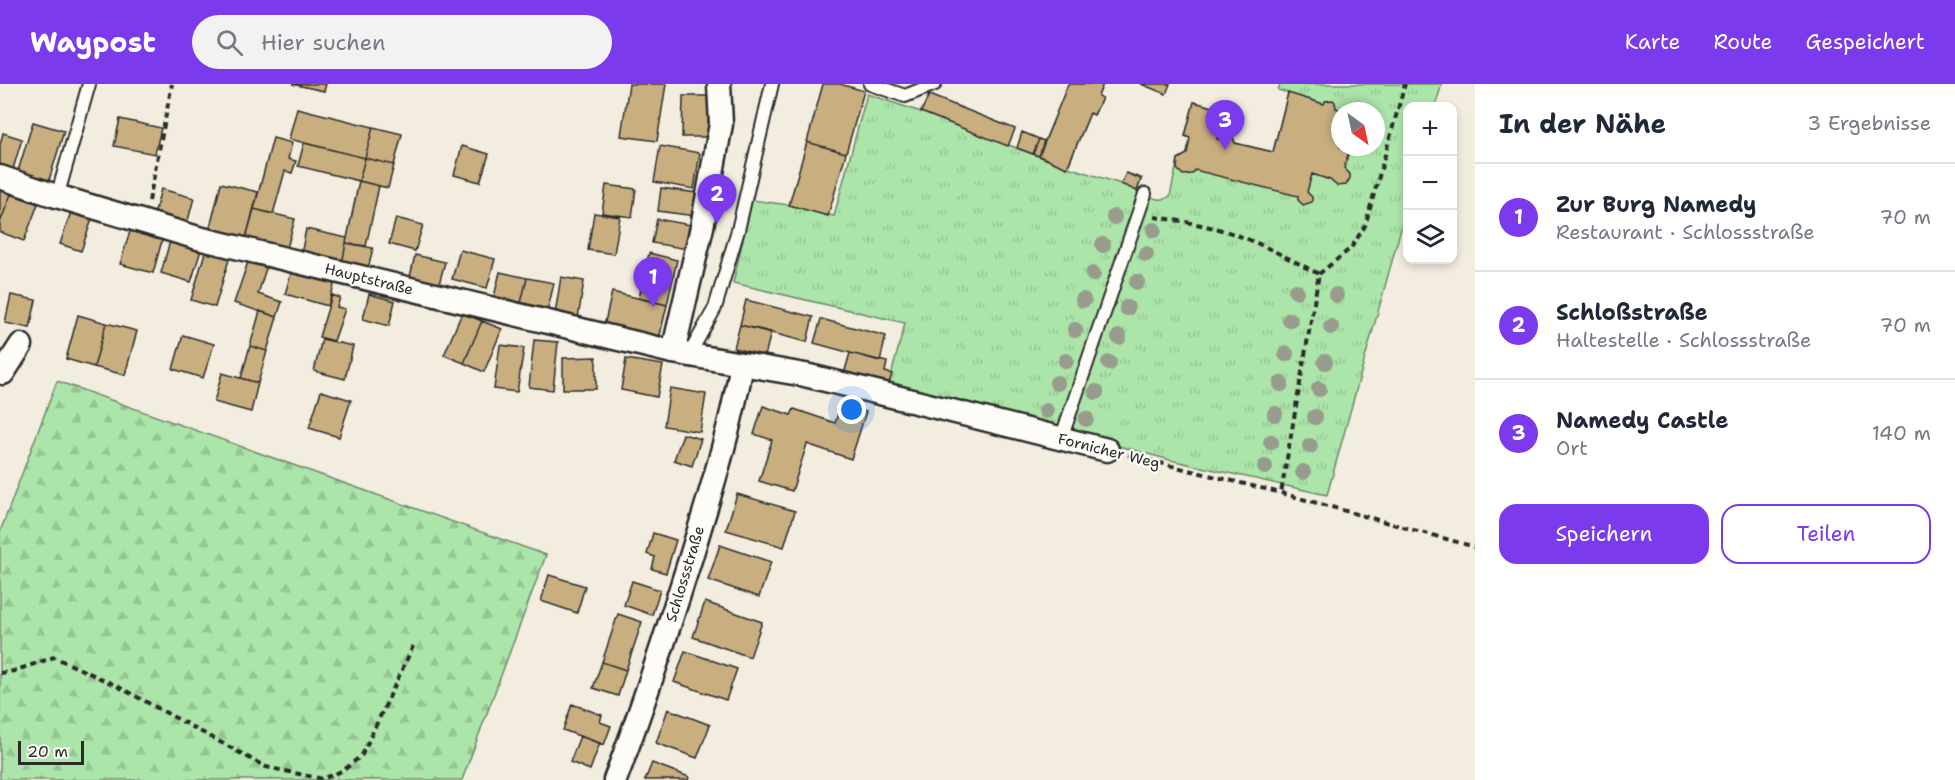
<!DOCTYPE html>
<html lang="de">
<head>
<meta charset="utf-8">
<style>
	:root { --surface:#fff; --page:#f2f2f3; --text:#1f2937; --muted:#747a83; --line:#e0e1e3; --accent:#7c3aed }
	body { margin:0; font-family:"Shantell Sans",sans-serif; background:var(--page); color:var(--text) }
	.controls { position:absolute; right:18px; top:18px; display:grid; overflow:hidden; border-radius:12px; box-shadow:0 3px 9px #0003 }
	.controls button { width:54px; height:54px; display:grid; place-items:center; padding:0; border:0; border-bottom:2px solid var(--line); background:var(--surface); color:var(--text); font:30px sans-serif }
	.compass { position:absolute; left:1331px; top:18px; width:54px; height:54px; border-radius:50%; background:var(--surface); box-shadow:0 3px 9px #0003; rotate:147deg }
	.scale { position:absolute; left:18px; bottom:15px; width:66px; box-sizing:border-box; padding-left:6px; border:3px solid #2b2b2b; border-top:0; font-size:16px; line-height:21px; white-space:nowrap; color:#2b2b2b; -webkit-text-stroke:4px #fdfcf7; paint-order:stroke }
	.you { position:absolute; left:852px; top:326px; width:21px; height:21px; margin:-15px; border:4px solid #fff; border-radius:50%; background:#1a73e8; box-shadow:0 0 0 9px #1a73e833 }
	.badge { display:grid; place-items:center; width:39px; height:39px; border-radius:50%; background:var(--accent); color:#fff; font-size:20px; font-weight:700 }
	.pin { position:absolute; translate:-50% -50px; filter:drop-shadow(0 2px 3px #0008) }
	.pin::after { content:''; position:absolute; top:32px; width:21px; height:18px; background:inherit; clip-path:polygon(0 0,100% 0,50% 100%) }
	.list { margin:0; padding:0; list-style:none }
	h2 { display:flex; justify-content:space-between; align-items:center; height:78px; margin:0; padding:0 24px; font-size:26px }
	h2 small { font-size:20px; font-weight:400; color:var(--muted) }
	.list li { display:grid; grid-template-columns:39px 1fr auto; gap:18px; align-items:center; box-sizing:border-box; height:108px; padding:0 24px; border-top:2px solid var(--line) }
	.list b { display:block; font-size:22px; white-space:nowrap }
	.list p { margin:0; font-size:20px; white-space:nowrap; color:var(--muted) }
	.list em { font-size:20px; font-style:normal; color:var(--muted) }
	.actions { display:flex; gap:12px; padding:18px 24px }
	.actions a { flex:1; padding:14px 0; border:2px solid var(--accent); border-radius:18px; text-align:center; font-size:21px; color:var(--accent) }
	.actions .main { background:var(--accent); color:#fff }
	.icon { flex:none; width:33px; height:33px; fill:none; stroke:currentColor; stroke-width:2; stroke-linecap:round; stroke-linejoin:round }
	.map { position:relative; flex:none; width:1475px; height:696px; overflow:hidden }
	header { display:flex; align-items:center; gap:36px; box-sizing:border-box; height:84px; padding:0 30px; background:var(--accent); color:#fff }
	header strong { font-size:28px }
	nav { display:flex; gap:33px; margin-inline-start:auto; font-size:21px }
	.search { width:420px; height:54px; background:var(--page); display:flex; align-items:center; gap:15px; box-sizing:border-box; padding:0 21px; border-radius:33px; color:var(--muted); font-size:22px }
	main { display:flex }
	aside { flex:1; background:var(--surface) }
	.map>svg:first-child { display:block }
	.grass { fill:url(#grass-tufts); stroke:#6c886a; stroke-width:1.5; fill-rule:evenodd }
	.forest { fill:url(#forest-firs); stroke:#6c886a; stroke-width:1.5 }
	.building { fill:#c9af80; stroke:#2b2b2b; stroke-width:1.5 }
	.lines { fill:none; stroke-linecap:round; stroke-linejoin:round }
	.lane-casing { stroke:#2b2b2b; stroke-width:16 }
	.street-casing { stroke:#2b2b2b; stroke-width:27 }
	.path { stroke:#2b2b2b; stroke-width:4; stroke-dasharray:6 4.5; stroke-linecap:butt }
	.lane { stroke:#fdfcf7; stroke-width:12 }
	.street { stroke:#fdfcf7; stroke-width:22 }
	.tree { fill:#979c8d }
	.labels { text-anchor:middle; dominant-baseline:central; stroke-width:4.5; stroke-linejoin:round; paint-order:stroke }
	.street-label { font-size:15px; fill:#2b2b2b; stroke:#fdfcf7 }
</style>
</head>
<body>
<header>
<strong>Waypost</strong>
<div class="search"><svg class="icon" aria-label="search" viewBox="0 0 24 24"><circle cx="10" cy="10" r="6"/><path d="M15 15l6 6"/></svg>Hier suchen</div>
<nav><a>Karte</a><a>Route</a><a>Gespeichert</a></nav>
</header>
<main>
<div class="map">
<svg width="1475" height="696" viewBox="0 0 1475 696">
	<defs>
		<pattern id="grass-tufts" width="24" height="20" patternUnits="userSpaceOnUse" patternTransform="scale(1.5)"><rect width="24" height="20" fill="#ace5a9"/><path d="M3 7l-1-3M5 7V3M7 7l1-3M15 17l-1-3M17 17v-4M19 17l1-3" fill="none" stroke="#94c592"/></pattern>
		<pattern id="forest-firs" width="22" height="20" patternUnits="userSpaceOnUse" patternTransform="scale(1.5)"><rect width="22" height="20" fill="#ace5a9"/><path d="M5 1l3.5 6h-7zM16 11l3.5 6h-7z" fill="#94c592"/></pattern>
	</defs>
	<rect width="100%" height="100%" fill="#f3eddf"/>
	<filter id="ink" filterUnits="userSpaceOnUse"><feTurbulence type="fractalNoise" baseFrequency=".0167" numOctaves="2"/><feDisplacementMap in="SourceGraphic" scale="12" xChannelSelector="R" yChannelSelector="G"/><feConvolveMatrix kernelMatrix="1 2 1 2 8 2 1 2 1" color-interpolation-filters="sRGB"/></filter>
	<g filter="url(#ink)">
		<!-- grass -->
		<path class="grass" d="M1069,0H1103L1098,12L1102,14L1094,31L1090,29L1068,83L1121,100L1126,89L1142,94L1137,107C1148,111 1160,120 1170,112L1178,75L1187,70L1190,54L1185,52L1194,18L1224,26L1217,55L1221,56L1227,51H1232L1235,59L1273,68L1288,9L1278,6L1280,0H1442L1435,22H1408L1407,123L1327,411L1170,376L889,299L905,239L733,199L752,116L789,121L834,132L867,10L921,28L1038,72ZM1340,27H1376V63H1340Z"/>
		<!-- forest -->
		<path class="forest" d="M57,297L546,471L462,696H0V448Z"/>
		<!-- building -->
		<path class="building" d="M292,0H326L324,7Z
			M629,0H666L657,57L621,52Z
			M823,0H840L864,7L846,69L807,58Z
			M1068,0H1103L1098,12L1102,14L1094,31L1090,29L1067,84L1039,72Z
			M1141,0H1170L1166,10Z
			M1288,9L1324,20L1325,17L1333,16L1335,18L1336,24L1344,27H1340V63H1350L1344,84L1350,90V94L1346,101L1337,102L1330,96L1312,90L1307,108L1312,113V118L1303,121L1298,116V112L1195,86L1192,90L1183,91L1177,85L1178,75L1187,70L1190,54L1185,52L1194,18L1224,26L1217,55L1221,56L1227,51H1232L1235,59L1273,68Z
			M929,11L1015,45L1008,62L921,28Z
			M683,12H709L708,53H682Z
			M297,24L373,43L365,74L289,55Z
			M120,35L161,44L155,70L114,62Z
			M33,38L64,47L49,96L18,87Z
			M373,43L402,50L394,81L365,74Z
			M1022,48L1039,55L1033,70L1017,64Z
			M3,49L22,55L13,85L0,81V61Z
			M273,54L292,59L288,75L296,77L292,89L285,87L273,130L254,125Z
			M1039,55L1044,57L1039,72L1033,70Z
			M807,58L846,69L828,132L789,121Z
			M304,59L365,74L359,97L298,82Z
			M462,62L489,70L480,98L454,91Z
			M660,62L700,69L694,105L654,98Z
			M365,74L394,81L388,104L359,97Z
			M1126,89L1141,95L1137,107L1121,100Z
			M359,97L379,102L366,162L346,159Z
			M221,99L258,108L246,154L210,144Z
			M606,101L636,105L632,133L602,129Z
			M661,104L697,109L695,132L658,127Z
			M161,105L194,114L187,140L154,131Z
			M0,106L11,110L0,139Z
			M11,110L38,120L24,157L0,148V139Z
			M254,125L295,135L287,164L246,154Z
			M71,128L92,135L81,167L60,160Z
			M594,129L620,133L614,170L588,166Z
			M396,134L423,141L415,167L389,160Z
			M657,135L691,141L687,165L652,159Z
			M131,144L163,153L153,189L120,180Z
			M306,145L347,154L342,180L301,171Z
			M170,157L201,166L191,198L161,189Z
			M346,159L373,164L368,185L342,180Z
			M206,165L230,172L215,223L191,216Z
			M460,166L495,175L487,204L452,195Z
			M649,169L677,176L673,194L645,187Z
			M415,171L445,178L439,200L410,193Z
			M249,175L267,181L258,210L282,218L277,233L234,219Z
			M292,186L335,198L328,222L285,210Z
			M645,187L673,194L667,221L639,214Z
			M500,188L527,194L520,223L493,217Z
			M561,193L584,197L578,234L555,230Z
			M527,194L554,199L547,229L520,223Z
			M612,208L667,221L659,255L604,242Z
			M369,210L395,217L389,242L363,235Z
			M11,211L36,216L30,244L5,239Z
			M332,211L340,214L337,223L345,225L334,257L319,253Z
			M746,216L813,233L807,258L740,241Z
			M260,227L277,233L267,267L250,262Z
			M462,229L482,237L464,279L444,271Z
			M78,231L106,239L94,283L66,275Z
			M821,235L886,252L880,277L814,259Z
			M482,237L502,245L484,288L464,279Z
			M106,239L137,247L125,291L94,283Z
			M740,241L771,248L765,272L734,264Z
			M183,251L214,260L203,294L173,285Z
			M322,255L353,262L345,295L314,287Z
			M534,256L558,258L553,306L529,303Z
			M500,261L524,264L517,308L494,305Z
			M250,262L267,267L258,299L241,294Z
			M850,269L887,278L885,288L892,290L889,299L844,290Z
			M596,273V305H563V274Z
			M626,275L663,281L657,313L621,306Z
			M222,289L258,299L251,328L214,318Z
			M670,304L706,310L700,348L664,342Z
			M321,307L351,316L339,353L309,344Z
			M841,319L866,328L851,375L807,360L792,407L759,397L772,356L754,350L763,322L791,331L794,325L835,339Z
			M683,350L701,355L692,382L674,376Z
			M737,410L795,427L784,463L726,446Z
			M653,449L676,456L666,489L652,485L655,473L647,470Z
			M720,461L771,478L759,513L708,496Z
			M549,491L585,502L577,529L541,517Z
			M632,497L660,506L652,531L624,521Z
			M705,518L762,538L750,573L693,553Z
			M618,530L642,538L626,586L602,578Z
			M685,567L737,585L726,616L674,598Z
			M602,578L626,586L618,612L593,604Z
			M572,620L602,631L600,638L611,642L604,661L563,646Z
			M668,625L710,641L697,674L656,659Z
			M580,652L600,659L590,686L570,678Z
			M652,679L689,693L688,696H645Z"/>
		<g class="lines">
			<defs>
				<path id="lane" d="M870,0L905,12L935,0
					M57,113L89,0
					M689,271L715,224L738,146L772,0
					M1061,355L1145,110"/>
				<path id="street" d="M0,93L53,111L198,154L673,268L805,291L884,310L1107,366
					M673,268L702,143L721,40L719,0
					M0,288L3,289L21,261
					M615,696C642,625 666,552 689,479C709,414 730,348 742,280"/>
			</defs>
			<!-- lane casing -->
			<use href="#lane" class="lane-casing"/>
			<!-- street casing -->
			<use href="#street" class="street-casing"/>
			<!-- path -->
			<path class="path" d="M149,117L172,0
				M1155,133C1181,137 1208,141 1234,150C1263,160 1291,176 1319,190L1281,409
				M1319,190L1351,164L1365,142L1405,0
				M1128,371L1281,409L1475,463
				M0,589L14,587L54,573L117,602L266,683L323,695L344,686L362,671L415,558"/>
			<!-- lane -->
			<use href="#lane" class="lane"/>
			<!-- street -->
			<use href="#street" class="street"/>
		</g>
		<!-- trees -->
		<g class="tree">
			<circle cx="1114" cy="133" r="8"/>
			<circle cx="1154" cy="146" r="8"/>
			<circle cx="1103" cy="161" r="8"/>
			<circle cx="1146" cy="170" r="8"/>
			<circle cx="1093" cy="190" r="8"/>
			<circle cx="1137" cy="198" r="8"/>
			<circle cx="1296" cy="207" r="8"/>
			<circle cx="1336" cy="211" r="8"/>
			<circle cx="1083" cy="216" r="8"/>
			<circle cx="1127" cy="224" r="8"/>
			<circle cx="1290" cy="236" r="8"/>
			<circle cx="1331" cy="243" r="8"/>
			<circle cx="1075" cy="246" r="8"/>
			<circle cx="1119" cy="253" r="8"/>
			<circle cx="1286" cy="270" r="8"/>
			<circle cx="1066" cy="277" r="8"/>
			<circle cx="1325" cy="278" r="8"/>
			<circle cx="1109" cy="279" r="8"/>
			<circle cx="1057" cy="299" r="8"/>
			<circle cx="1281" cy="300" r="8"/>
			<circle cx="1319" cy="305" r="8"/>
			<circle cx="1096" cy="308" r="8"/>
			<circle cx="1046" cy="327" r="8"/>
			<circle cx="1275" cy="330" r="8"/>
			<circle cx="1315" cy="333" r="8"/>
			<circle cx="1086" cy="335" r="8"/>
			<circle cx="1271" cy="358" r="8"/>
			<circle cx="1310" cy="362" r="8"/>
			<circle cx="1265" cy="383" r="8"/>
			<circle cx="1303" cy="388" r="8"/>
		</g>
	</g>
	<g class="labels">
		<!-- street labels -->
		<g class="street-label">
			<text transform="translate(369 195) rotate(14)">Hauptstraße</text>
			<text transform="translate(1109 367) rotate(14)">Fornicher Weg</text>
			<text transform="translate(685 490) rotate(-73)">Schlossstraße</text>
		</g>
	</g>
</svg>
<div class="controls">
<button>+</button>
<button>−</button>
<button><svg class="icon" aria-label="layers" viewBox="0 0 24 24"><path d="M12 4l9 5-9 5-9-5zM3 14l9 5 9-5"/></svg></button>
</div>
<svg class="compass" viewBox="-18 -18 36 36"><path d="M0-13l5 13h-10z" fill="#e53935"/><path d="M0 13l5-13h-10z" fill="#747a83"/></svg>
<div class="scale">20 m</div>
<div class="you"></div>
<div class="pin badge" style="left:653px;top:223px">1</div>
<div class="pin badge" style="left:717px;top:140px">2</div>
<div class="pin badge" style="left:1225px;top:66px">3</div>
</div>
<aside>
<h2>In der Nähe<small>3 Ergebnisse</small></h2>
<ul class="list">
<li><span class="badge">1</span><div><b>Zur Burg Namedy</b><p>Restaurant · Schlossstraße</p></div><em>70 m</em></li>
<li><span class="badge">2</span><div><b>Schloßstraße</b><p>Haltestelle · Schlossstraße</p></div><em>70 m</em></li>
<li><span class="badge">3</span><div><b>Namedy Castle</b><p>Ort</p></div><em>140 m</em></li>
</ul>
<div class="actions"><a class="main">Speichern</a><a>Teilen</a></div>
</aside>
</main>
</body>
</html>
